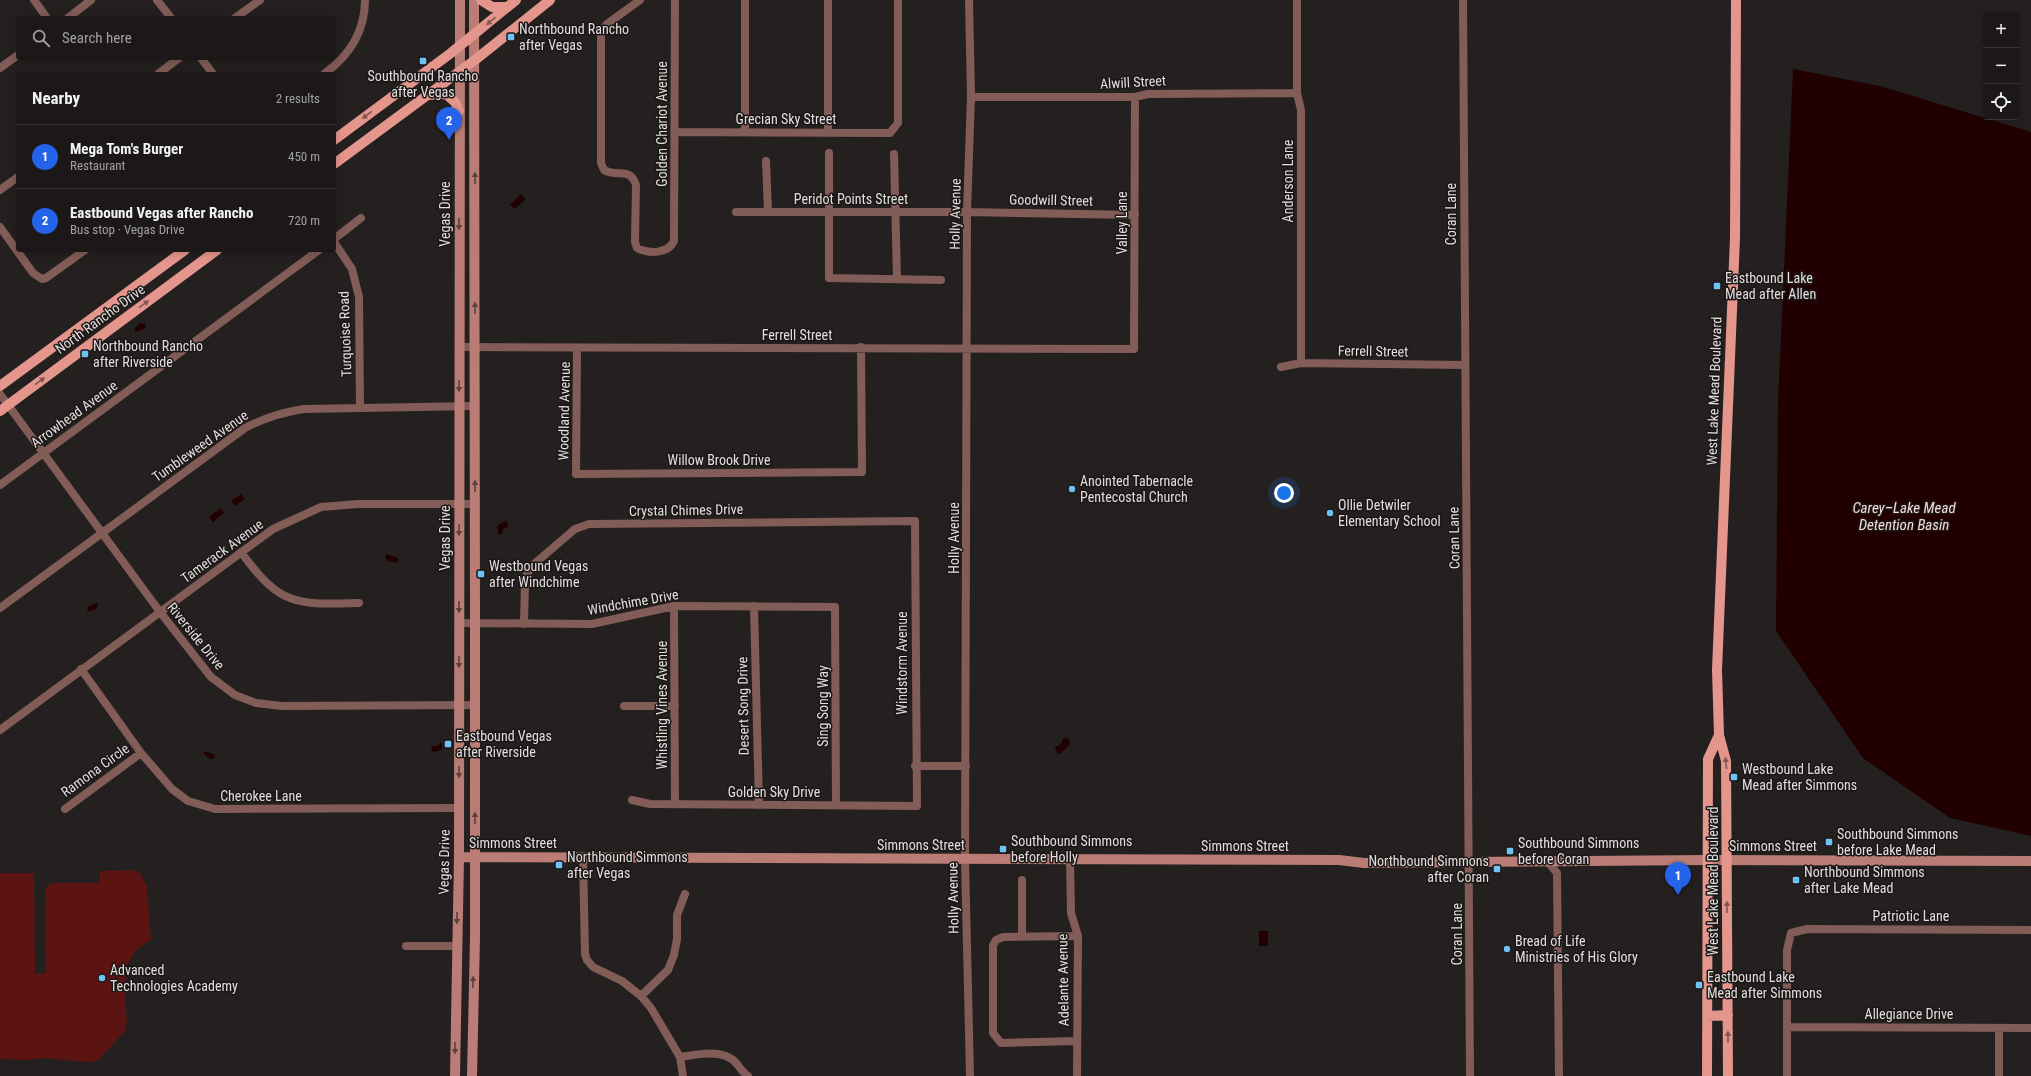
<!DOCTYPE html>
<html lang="en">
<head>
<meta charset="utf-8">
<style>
	:root { --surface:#1c1818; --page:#292525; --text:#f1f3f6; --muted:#a0a0a2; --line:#3a3737; --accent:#2563eb }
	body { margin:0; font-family:"Roboto Condensed",sans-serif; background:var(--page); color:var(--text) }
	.controls { position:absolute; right:12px; top:12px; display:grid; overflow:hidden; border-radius:4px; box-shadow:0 2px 10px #0003 }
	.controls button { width:36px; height:36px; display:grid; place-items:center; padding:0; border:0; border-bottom:1px solid var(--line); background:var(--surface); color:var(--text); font:20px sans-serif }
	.you { position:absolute; left:1284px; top:493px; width:14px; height:14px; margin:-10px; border:3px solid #fff; border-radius:50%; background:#1a73e8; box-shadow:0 0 0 6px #1a73e833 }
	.badge { display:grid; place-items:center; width:26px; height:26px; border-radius:50%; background:var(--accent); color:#fff; font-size:13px; font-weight:700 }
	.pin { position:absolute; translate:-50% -33px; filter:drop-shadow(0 1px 2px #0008) }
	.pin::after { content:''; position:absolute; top:21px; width:14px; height:12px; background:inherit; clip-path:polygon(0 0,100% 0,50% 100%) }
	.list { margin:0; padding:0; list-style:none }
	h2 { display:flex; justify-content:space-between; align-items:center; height:52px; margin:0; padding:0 16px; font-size:17px }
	h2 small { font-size:13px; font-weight:400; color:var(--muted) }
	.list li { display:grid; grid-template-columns:26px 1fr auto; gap:12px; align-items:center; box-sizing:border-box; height:64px; padding:0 16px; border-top:1px solid var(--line) }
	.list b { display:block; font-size:15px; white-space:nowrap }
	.list p { margin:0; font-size:13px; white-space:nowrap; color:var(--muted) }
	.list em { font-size:13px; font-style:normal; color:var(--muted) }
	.icon { flex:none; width:22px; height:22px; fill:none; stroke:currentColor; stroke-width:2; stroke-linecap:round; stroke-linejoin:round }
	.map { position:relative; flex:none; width:2031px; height:1076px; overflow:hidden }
	.search { position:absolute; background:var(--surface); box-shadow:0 2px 10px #0003; left:16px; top:16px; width:320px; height:44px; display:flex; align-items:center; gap:10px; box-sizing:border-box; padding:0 14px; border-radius:4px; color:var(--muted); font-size:15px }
	.panel { position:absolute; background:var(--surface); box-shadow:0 2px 10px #0003; left:16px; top:72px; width:320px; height:180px; border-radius:4px }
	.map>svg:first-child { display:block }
	.green { fill:#5c1412 }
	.water { fill:#200000 }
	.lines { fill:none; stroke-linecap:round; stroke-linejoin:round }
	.street { stroke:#825c57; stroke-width:8 }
	.secondary { stroke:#b97d75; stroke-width:10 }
	.primary { stroke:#e4968c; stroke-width:10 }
	.oneway { fill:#805651 }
	.oneway2 { fill:#5b403c }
	.poi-dot { fill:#6fc2f4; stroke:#1c1716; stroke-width:1.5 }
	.labels { text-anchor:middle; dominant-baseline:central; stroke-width:3; stroke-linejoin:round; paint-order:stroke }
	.poi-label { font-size:14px; fill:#e2dede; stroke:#1c1716; text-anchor:start }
	.street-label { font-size:14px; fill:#e2dede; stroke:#1c1716 }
	.water-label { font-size:15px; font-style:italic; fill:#f6dcd9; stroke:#1c1716 }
</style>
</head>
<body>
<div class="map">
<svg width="2031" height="1076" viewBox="0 0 2031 1076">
	<rect width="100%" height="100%" fill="#252020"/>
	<!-- green -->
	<path class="green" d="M133,870L139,872L147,886L151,940C113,959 129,994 126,1030L96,1062L73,1061L45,1058L26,1060L0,1059V873H34L35,974L46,973V888L51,883H100V871Z"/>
	<!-- water -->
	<path class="water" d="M1793,69L1880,86L2031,132V836L1950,818L1863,758L1776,631L1778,402Z
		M521,194L526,199L515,209L510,205Z
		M140,323L146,324L145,328L136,332L134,329Z
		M241,494L245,499L235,506L231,501Z
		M221,508L224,513L213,522L209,517Z
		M504,521L508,522V527L503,529L502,534L499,535L497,526Z
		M387,554L398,558V562L396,563L388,561L385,557Z
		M96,603L98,604L96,609L87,612L88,607Z
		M1063,738L1069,739L1070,744L1060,754L1057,753L1055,747L1061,744Z
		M440,743H442V749L436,752L431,751L432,746H438Z
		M204,751L214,754L215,758L210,759L204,754Z
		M1259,931H1268V946H1259Z"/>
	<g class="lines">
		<!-- street -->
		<path class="street" d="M34,0L47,18
			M157,0L171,18
			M640,0L607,24L603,29L601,35V163L604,170C617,178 630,166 636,185L635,242L637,248C649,254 668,254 674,241L675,0
			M745,0V132
			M969,0L971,97L967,212L965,859L970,1076
			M1297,0V93L1301,110V363
			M1463,0L1470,1076
			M68,18L91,0
			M235,18L260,0
			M201,58L213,74
			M0,68L18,55
			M158,74L179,58
			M324,74C349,56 365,32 365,0
			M971,97H1135L1148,94L1297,93
			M675,132L890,133L898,123V0
			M828,132V0
			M829,153V278L941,280
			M894,154L897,279
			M766,161L768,212
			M0,190L18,177
			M736,212H967L1135,215
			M0,227L33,273L42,279L46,278L85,250
			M334,239L361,218
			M334,242L352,269L359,297L360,407
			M459,347L1134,349L1135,97
			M577,349L576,474L862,472L861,347
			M1281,367L1301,363L1465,365
			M0,394L160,612L211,677L235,695L256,703L282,706L475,705
			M0,485L319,250
			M241,552C280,606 296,605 359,603
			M674,606L675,804
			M754,606L759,805
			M0,608L245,428C264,418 283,412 304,409L475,406
			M459,623L592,624L674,606L835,607L836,805
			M524,624L525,582L527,574L534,564L575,529L589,524L915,521L917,806L650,804L632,800
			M81,669L141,753L172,789L188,801L215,809L459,808
			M624,706H675
			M0,730L273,529L321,507L358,504H475
			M915,766H966
			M65,809L141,753
			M583,857L585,954L587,960L593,967L622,981L641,996L651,1008L680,1057L683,1076
			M1070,859L1071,913L1078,936L1077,1076
			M1547,861L1557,873L1559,1076
			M1022,880V936
			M406,946H456
			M641,996L668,970L674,955L677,939V915L685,894
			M1787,1027L2031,1028
			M1999,1028V1076
			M1077,1041L1001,1043L993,1033V945L996,940L1003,937L1078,936
			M680,1057C695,1055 716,1050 730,1058C737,1061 741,1072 748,1076
			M1787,1076V950L1791,933L1807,929L2031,930"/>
		<!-- secondary -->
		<path class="secondary" d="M459,857L1339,860L1364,863L1708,860L2031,861
			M455,1076L459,857L460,0
			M472,1076L475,938V623L474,0"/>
		<!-- primary -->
		<path class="primary" d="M481,0L492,7H507
			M427,95L446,94L455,102L459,111
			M334,140L451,53L516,0
			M334,164L475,60L550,0
			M0,386L185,250
			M0,411L217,250
			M1707,1016L1728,1015
			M1707,1076L1708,759L1719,735
			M1728,1076L1726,761L1719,735L1717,670L1735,238L1736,0"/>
	</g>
	<!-- one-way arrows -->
	<defs><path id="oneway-solid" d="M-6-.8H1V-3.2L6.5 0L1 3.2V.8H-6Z"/></defs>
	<g class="oneway">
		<use href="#oneway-solid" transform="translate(491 21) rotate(140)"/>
		<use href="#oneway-solid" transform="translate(367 115) rotate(143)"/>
		<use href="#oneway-solid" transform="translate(144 304) rotate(-36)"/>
		<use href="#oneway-solid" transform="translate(40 381) rotate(-36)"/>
		<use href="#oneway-solid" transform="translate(1726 763) rotate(-96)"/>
		<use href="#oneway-solid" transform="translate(1727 907) rotate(-90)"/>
		<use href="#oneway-solid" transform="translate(1728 1037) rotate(-90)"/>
	</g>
	<g class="oneway2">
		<use href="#oneway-solid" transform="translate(475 178) rotate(-90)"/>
		<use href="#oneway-solid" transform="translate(459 224) rotate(90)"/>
		<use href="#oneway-solid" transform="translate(475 308) rotate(-90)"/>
		<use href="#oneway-solid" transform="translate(459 386) rotate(90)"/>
		<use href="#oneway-solid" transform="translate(475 486) rotate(-90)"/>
		<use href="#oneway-solid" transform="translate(459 530) rotate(90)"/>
		<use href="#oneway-solid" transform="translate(459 607) rotate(90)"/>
		<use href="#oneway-solid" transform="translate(459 662) rotate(90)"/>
		<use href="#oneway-solid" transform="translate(459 772) rotate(90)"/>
		<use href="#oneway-solid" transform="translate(475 818) rotate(-90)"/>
		<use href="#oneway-solid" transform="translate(457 918) rotate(91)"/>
		<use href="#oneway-solid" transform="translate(473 982) rotate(-88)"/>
		<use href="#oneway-solid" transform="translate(455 1048) rotate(90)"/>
	</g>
	<!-- markers -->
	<g class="poi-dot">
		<rect x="507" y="33" width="8" height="8" rx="2"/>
		<rect x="419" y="57" width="8" height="8" rx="2"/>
		<rect x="1713" y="282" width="8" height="8" rx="2"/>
		<rect x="81" y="350" width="8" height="8" rx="2"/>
		<circle cx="1072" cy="489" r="4"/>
		<circle cx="1330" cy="513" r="4"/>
		<rect x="477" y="570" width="8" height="8" rx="2"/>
		<rect x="444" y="740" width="8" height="8" rx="2"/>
		<rect x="1730" y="773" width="8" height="8" rx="2"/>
		<rect x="1825" y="838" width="8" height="8" rx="2"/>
		<rect x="999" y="845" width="8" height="8" rx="2"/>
		<rect x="1506" y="847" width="8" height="8" rx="2"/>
		<rect x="555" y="861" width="8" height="8" rx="2"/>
		<rect x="1493" y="865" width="8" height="8" rx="2"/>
		<rect x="1792" y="876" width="8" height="8" rx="2"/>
		<circle cx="1507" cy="949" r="4"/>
		<circle cx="102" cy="978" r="4"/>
		<rect x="1695" y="981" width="8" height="8" rx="2"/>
	</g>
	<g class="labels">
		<!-- poi labels -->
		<g class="poi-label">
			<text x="519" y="29">Northbound Rancho<tspan x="519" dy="16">after Vegas</tspan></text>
			<text x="423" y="76" text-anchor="middle">Southbound Rancho<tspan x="423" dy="16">after Vegas</tspan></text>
			<text x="1725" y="278">Eastbound Lake<tspan x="1725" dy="16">Mead after Allen</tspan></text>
			<text x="93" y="346">Northbound Rancho<tspan x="93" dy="16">after Riverside</tspan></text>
			<text x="1080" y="481">Anointed Tabernacle<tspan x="1080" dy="16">Pentecostal Church</tspan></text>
			<text x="1338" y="505">Ollie Detwiler<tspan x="1338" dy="16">Elementary School</tspan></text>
			<text x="489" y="566">Westbound Vegas<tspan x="489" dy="16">after Windchime</tspan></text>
			<text x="456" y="736">Eastbound Vegas<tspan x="456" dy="16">after Riverside</tspan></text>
			<text x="1742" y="769">Westbound Lake<tspan x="1742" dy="16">Mead after Simmons</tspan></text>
			<text x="1837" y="834">Southbound Simmons<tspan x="1837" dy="16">before Lake Mead</tspan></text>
			<text x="1011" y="841">Southbound Simmons<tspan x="1011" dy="16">before Holly</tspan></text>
			<text x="1518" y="843">Southbound Simmons<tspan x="1518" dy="16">before Coran</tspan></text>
			<text x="567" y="857">Northbound Simmons<tspan x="567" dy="16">after Vegas</tspan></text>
			<text x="1489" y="861" text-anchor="end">Northbound Simmons<tspan x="1489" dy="16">after Coran</tspan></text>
			<text x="1804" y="872">Northbound Simmons<tspan x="1804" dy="16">after Lake Mead</tspan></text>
			<text x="1515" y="941">Bread of Life<tspan x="1515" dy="16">Ministries of His Glory</tspan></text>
			<text x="110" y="970">Advanced<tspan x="110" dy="16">Technologies Academy</tspan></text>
			<text x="1707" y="977">Eastbound Lake<tspan x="1707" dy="16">Mead after Simmons</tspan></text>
		</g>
		<!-- street labels -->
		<g class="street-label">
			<text transform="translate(1133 82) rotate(-3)">Alwill Street</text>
			<text x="786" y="119">Grecian Sky Street</text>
			<text transform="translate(662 124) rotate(-90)">Golden Chariot Avenue</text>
			<text transform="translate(1288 181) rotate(-90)">Anderson Lane</text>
			<text x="851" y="199">Peridot Points Street</text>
			<text transform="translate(1051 200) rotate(1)">Goodwill Street</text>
			<text transform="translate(445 214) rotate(-90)">Vegas Drive</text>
			<text transform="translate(955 214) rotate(-89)">Holly Avenue</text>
			<text transform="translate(1451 214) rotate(-90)">Coran Lane</text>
			<text transform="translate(1122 223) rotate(-90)">Valley Lane</text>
			<text transform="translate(100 319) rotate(-36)">North Rancho Drive</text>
			<text transform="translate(345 334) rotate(-92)">Turquoise Road</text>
			<text x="797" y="335">Ferrell Street</text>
			<text transform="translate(1373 351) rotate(1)">Ferrell Street</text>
			<text transform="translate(1714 391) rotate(-88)">West Lake Mead Boulevard</text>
			<text transform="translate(564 411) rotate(-89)">Woodland Avenue</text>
			<text transform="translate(74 414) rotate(-36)">Arrowhead Avenue</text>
			<text transform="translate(200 446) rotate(-35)">Tumbleweed Avenue</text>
			<text x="719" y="460">Willow Brook Drive</text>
			<text transform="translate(686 510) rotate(-1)">Crystal Chimes Drive</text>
			<text transform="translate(445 538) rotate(-90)">Vegas Drive</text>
			<text transform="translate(954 538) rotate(-90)">Holly Avenue</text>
			<text transform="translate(1454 538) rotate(-91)">Coran Lane</text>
			<text transform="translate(222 551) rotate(-36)">Tamerack Avenue</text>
			<text transform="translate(633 602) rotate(-10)">Windchime Drive</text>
			<text transform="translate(196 636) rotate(51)">Riverside Drive</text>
			<text transform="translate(902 663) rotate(-90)">Windstorm Avenue</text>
			<text transform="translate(662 705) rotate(-90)">Whistling Vines Avenue</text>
			<text transform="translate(743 706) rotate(-91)">Desert Song Drive</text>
			<text transform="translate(823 706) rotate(-90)">Sing Song Way</text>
			<text transform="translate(95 770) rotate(-36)">Ramona Circle</text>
			<text x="774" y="792">Golden Sky Drive</text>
			<text x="261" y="796">Cherokee Lane</text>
			<text x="513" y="843">Simmons Street</text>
			<text x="921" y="845">Simmons Street</text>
			<text x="1245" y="846">Simmons Street</text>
			<text x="1773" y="846">Simmons Street</text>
			<text transform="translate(444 862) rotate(-89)">Vegas Drive</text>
			<text transform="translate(1713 881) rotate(-90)">West Lake Mead Boulevard</text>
			<text transform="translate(953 898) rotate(-91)">Holly Avenue</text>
			<text x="1911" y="916">Patriotic Lane</text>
			<text transform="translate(1457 934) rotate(-90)">Coran Lane</text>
			<text transform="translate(1063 980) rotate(-91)">Adelante Avenue</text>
			<text x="1909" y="1014">Allegiance Drive</text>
		</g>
		<!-- water labels -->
		<g class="water-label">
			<text x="1904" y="508">Carey–Lake Mead<tspan x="1904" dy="17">Detention Basin</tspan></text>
		</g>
	</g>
</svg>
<div class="controls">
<button>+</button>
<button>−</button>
<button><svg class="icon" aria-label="locate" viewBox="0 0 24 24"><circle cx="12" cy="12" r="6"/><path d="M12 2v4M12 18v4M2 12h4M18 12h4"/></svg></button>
</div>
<div class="you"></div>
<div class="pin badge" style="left:1678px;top:895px">1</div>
<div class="pin badge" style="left:449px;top:140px">2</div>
<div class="search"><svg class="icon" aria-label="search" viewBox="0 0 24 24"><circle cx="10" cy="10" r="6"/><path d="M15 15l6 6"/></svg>Search here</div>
<section class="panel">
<h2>Nearby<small>2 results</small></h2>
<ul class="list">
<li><span class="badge">1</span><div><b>Mega Tom's Burger</b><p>Restaurant</p></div><em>450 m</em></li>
<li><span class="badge">2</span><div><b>Eastbound Vegas after Rancho</b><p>Bus stop · Vegas Drive</p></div><em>720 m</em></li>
</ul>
</section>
</div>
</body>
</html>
